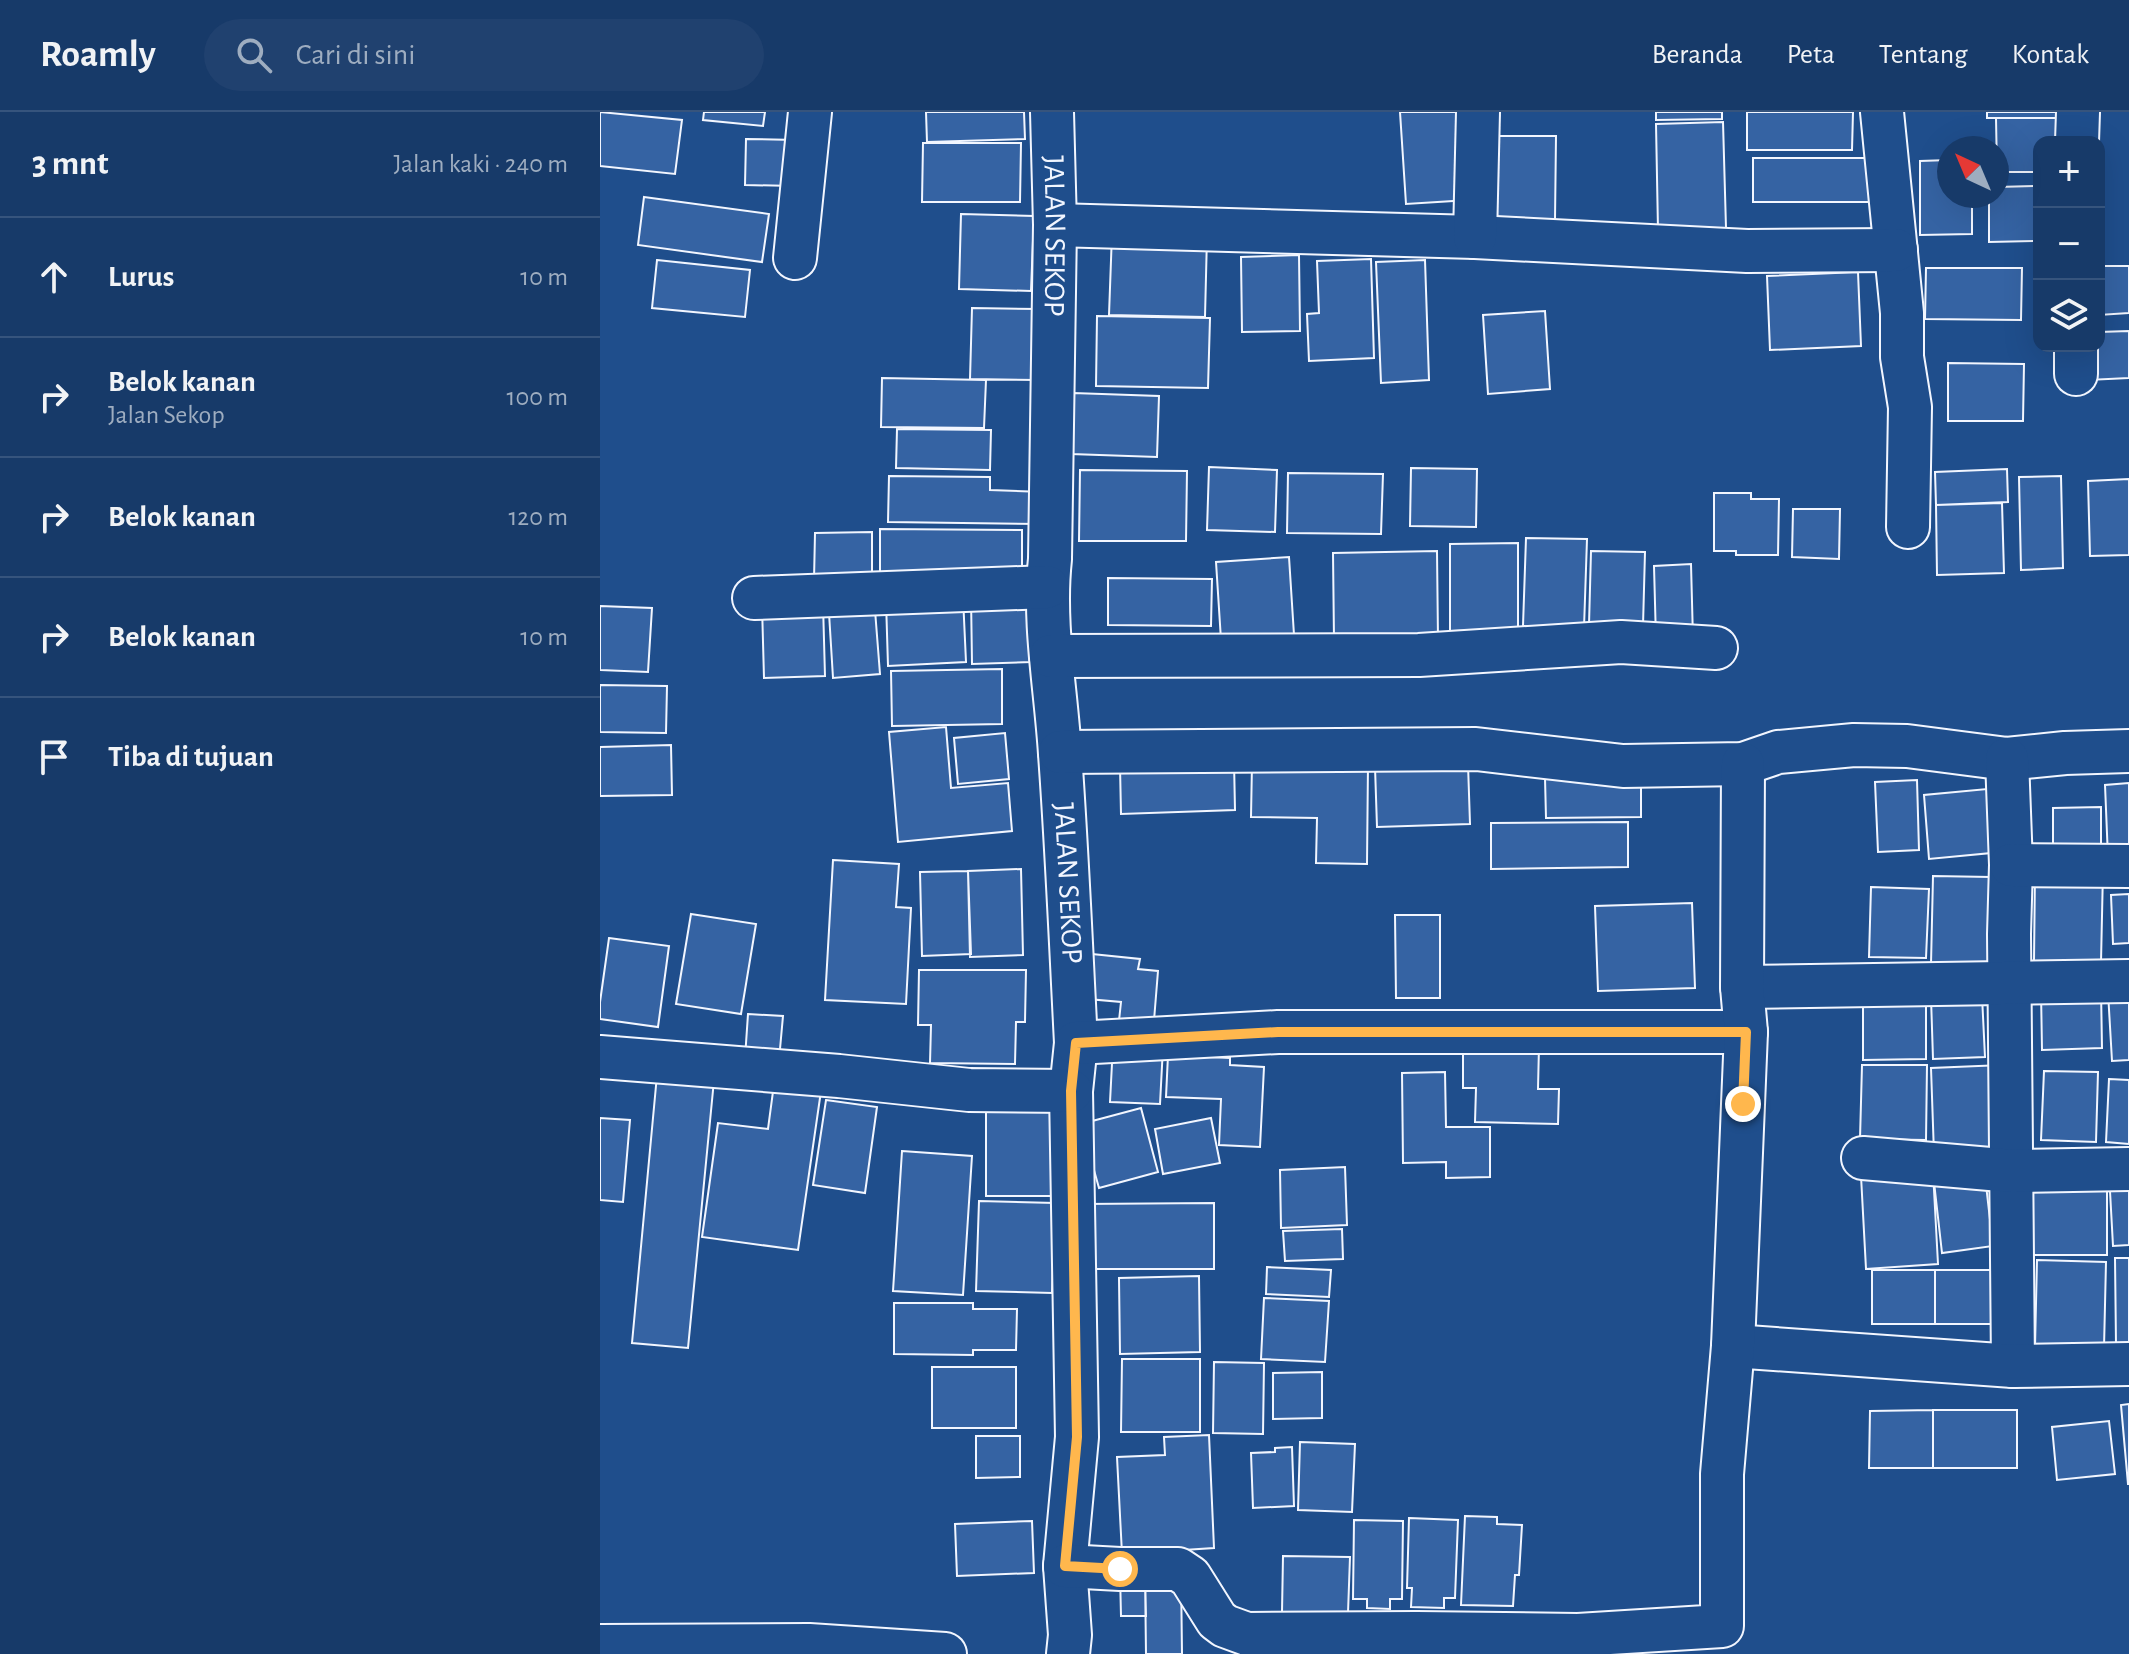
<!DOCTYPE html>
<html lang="id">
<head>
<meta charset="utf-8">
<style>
	:root { --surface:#173a69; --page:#20416f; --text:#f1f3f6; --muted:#9eadc0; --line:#36547d }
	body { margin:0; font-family:"Alegreya Sans",sans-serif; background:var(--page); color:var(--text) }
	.controls { position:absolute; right:24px; top:24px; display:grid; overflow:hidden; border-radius:16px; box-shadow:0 8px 32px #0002 }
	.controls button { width:72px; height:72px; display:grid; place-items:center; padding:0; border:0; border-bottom:2px solid var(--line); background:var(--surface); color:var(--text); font:40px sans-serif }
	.compass { position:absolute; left:1337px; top:24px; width:72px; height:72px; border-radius:50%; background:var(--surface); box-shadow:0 8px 32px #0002; rotate:316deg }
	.stop { position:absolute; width:24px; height:24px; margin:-18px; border:6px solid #ffb74d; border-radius:50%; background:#fff }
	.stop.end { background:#ffb74d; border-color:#fff; box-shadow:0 2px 8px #0008 }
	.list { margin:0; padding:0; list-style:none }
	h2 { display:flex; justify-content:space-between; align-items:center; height:104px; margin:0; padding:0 32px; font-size:34px }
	h2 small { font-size:26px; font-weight:400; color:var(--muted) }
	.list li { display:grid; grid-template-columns:52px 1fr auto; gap:24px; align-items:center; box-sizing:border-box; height:120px; padding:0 32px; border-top:2px solid var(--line) }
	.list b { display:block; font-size:30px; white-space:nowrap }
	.list p { margin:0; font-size:26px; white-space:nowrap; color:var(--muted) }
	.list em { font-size:26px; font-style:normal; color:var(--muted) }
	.icon { flex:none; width:44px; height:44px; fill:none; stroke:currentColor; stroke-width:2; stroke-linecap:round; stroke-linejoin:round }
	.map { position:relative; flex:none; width:1529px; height:1542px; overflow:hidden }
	header { display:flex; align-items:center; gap:48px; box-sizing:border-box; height:112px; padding:0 40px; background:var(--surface); border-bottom:2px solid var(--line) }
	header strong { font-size:38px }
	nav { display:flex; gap:44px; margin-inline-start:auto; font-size:28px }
	.search { width:560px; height:72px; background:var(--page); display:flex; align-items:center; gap:20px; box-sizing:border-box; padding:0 28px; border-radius:44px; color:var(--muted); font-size:30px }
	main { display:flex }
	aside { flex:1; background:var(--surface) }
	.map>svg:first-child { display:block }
	.building { fill:#3563a3; stroke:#f2f6ff; stroke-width:2 }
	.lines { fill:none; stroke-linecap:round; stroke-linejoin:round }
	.minor-casing { stroke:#f2f6ff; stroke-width:46 }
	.minor { stroke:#1f4e8c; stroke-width:42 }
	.route { stroke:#ffb74d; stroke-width:10 }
	.labels { text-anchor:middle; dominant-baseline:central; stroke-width:6; stroke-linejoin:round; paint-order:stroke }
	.street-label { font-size:30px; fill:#f2f6ff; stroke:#1f4e8c }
</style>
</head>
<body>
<header>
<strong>Roamly</strong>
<div class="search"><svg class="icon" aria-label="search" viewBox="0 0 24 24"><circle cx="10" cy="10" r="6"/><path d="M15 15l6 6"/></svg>Cari di sini</div>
<nav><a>Beranda</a><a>Peta</a><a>Tentang</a><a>Kontak</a></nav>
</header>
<main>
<aside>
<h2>3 mnt<small>Jalan kaki · 240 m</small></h2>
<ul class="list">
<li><svg class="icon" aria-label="ahead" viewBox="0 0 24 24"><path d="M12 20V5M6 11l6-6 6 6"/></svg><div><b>Lurus</b></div><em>10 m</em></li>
<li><svg class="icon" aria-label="right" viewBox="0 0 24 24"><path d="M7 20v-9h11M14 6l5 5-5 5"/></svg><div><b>Belok kanan</b><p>Jalan Sekop</p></div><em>100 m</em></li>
<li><svg class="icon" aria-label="right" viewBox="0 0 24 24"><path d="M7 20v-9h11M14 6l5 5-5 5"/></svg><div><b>Belok kanan</b></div><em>120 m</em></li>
<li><svg class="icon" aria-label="right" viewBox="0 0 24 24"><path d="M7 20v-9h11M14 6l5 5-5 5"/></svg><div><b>Belok kanan</b></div><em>10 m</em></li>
<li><svg class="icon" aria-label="arrive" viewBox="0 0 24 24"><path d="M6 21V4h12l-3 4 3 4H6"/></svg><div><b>Tiba di tujuan</b></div></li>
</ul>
</aside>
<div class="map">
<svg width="1529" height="1542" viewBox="0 0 1529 1542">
	<rect width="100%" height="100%" fill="#1f4e8c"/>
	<!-- building -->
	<path class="building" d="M0,0L82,8L75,62L0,54Z
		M104,0H165L163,14L103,8Z
		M326,0H424L425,27L327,30Z
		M800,0H863L869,88L806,92Z
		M1056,0H1122V7L1056,8Z
		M1147,0H1253L1252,38H1147Z
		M1387,0H1459V6H1387Z
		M1396,6H1459V30H1439V60H1397Z
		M1123,10L1126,116L1058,118L1056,12Z
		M881,24H956L955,108L880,109Z
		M146,27L196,28L194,74L145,73Z
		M323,31H421L420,90H322Z
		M1153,46H1272V90H1153Z
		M1349,48V84H1372V122L1320,123V49Z
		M1439,74V129L1389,130V84H1397V75Z
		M44,85L169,102L162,150L38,133Z
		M361,102L434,104L431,179L359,177Z
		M512,121L607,124L605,205L509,203Z
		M699,143L700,219L642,220L641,145Z
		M771,147L774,246L709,249L707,202L719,201L717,149Z
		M57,148L150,158L145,205L52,196Z
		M825,148L829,268L781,271L776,150Z
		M1499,154H1529V201L1499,203Z
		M1326,156H1422L1421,208L1325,207Z
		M1258,160L1261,234L1170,238L1167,164Z
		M372,196L439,197L437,268L370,267Z
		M945,199L950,277L888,282L883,203Z
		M497,204L610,206L608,276L496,274Z
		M1529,219V266L1488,268L1487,234H1499V220Z
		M1348,251L1424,252L1423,309H1348Z
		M282,266L386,268L384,316L281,315Z
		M473,281L559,284L557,345L471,342Z
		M297,317L391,318L390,358L296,356Z
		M609,355L677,358L675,420L607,418Z
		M811,356L877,357L876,415L810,414Z
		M1407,357L1408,390L1336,393L1335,360Z
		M480,358L587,359L586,429H479Z
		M688,361L783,362L781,422L687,421Z
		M289,364L390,365V378L443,380L442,412L288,410Z
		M1461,364L1463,456L1421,458L1419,365Z
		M1529,367V443L1490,444L1488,369Z
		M1114,381H1151V387H1179L1178,443H1136V439H1114Z
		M1402,391L1404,461L1337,463L1336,393Z
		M1193,397H1240L1239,447L1192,445Z
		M280,417L422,418V469H280Z
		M272,420V468H214L215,421Z
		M926,426L987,427L984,516L923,514Z
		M918,431V518L850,519V432Z
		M837,439L838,527L734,528L733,441Z
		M991,439L1045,440L1043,514L989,513Z
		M689,445L694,523L621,528L616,450Z
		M1091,452L1093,527L1056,528L1054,454Z
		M508,466L612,467L611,514L508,513Z
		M430,483L431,550L372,552L371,484Z
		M363,485L366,550L288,554L286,489Z
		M223,492L225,564L164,566L162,494Z
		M0,494L52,496L48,560L0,558Z
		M275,498L280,562L233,566L229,501Z
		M402,557V612L292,614L291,559Z
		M0,573L67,574L66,621L0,620Z
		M346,615L351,676L408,671L412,719L298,730L289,620Z
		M405,621L409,667L358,672L354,626Z
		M71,633L72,683L0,684V635Z
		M634,649L635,698L521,702L520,654Z
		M652,651L768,652L767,752L716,751L717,706L651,705Z
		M868,652L870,712L777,715L775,655Z
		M1041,665V705L946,706L945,666Z
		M1317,668L1319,738L1278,740L1275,670Z
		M1529,671V745L1508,746L1505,673Z
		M1387,677L1391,741L1329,747L1324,683Z
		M1501,695V751L1453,752V696Z
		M1028,710V755L891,757V711Z
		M233,748L299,752L296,795L311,796L306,892L225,888Z
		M421,757L423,843L370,845L368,759Z
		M1435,758H1503L1501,850L1434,849Z
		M368,759L371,842L322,844L320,760Z
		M1333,764L1391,765L1389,853L1331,852Z
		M1271,775L1329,777L1326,846L1269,845Z
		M1529,782V831L1513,832L1511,783Z
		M1092,791L1095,876L998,879L995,794Z
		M91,802L156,812L141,902L76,892Z
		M795,803H840V886H796Z
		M9,826L69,834L58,915L0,907V890Z
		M492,842L540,847L538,857L558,859L553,921L518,918L521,890L488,887Z
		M319,858H426L425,910H416L415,952L330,951L331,913H318Z
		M1501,877L1502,936L1442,938L1441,879Z
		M1529,878V948L1512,949L1508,880Z
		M1382,884L1385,945L1333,947L1331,886Z
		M1263,886H1326V947L1263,948Z
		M148,902L183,904L179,948L145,946Z
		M513,932L563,935L560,992L510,990Z
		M863,933L939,934L938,977H959L958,1012L875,1010L876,976H863Z
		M568,943L630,946V953L664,955L660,1035L619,1033L621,987L566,985Z
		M1262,953H1327L1326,1028L1260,1027Z
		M1402,953L1405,1039L1334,1042L1331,956Z
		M1444,959L1498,960L1496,1030L1441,1028Z
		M845,960L846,1015H890V1065L846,1066V1050L803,1051L802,961Z
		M57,963L114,968L88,1236L32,1231Z
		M1509,967L1529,968V1032L1506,1030Z
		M174,972L221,979L198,1138L102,1125L118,1011L168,1017Z
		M226,988L277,995L265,1081L213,1073Z
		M386,988H453V1084H386Z
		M541,996L558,1060L499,1076L481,1012Z
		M0,1006L30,1008L23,1090L0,1088Z
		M611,1006L620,1051L563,1062L555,1017Z
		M302,1039L372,1044L363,1183L293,1179Z
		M745,1055L747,1113L681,1116L680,1058Z
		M1507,1055V1143H1433V1056Z
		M1333,1059L1338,1152L1266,1157L1261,1064Z
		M1529,1060V1133L1513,1134L1509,1061Z
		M1385,1064L1393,1134L1342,1141L1334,1070Z
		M379,1089L455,1091L452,1181L376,1179Z
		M614,1091V1157H480L481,1092Z
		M742,1117L743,1147L685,1149L683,1119Z
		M1515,1146H1529V1232L1516,1233Z
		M1437,1148L1506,1150L1504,1236L1435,1235Z
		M667,1155L731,1158L729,1185L666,1182Z
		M1272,1158H1335V1212H1272Z
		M1335,1158H1402L1401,1212H1335Z
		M599,1164L600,1240L520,1242L519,1166Z
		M664,1186L729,1189L725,1250L661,1247Z
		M294,1191H373V1197H417L416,1238H373V1243L294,1242Z
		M522,1247H600V1320H521Z
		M614,1250L664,1251L663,1322L613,1321Z
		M332,1255H416V1316H332Z
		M722,1260V1306L673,1307V1261Z
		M1529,1292V1372H1528L1521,1293Z
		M1333,1298H1417V1356H1333Z
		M1333,1298V1356H1269L1270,1299Z
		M1509,1309L1515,1362L1457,1368L1452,1315Z
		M609,1323L614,1436L522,1442L517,1345L565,1343L564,1325Z
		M376,1324H420V1365L376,1366Z
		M700,1330L755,1332L752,1400L698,1398Z
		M692,1335L694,1394L653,1396L651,1341L675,1340V1336Z
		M865,1404L897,1405V1412L922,1413L919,1463H915L913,1494L861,1493Z
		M809,1406L858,1408L855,1486H844V1496L811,1495L812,1476H807Z
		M754,1408L803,1409L802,1487H790V1497L767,1496V1487H753Z
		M432,1409L434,1461L357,1464L355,1412Z
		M683,1444L750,1445L748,1501L682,1500Z
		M545,1461L546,1504H521L520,1462Z
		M545,1461H581L582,1542H546Z"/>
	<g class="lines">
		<defs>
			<g id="minor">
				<path id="s1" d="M452,0L455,113L450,447C443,512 456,577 460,642C467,738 471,835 476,931L471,979L477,1325L465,1454L470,1523L468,1542"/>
				<path d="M1282,0L1302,201V245L1310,295L1308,415"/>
				<path d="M1477,30L1478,0"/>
				<path d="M455,113L875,125L1147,139L1296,138"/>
				<path d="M875,125L878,0"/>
				<path d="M195,146L210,0"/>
				<path d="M1476,262V234"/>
				<path d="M154,486L447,475"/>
				<path d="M451,544L819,543L1021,530L1116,536"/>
				<path d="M460,640L876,637L1023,654L1143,652L1178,640L1254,633L1307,634L1407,647L1465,641L1529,639"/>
				<path d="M1407,647L1411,753L1409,822L1413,1254"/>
				<path d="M1411,753L1529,754"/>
				<path d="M1142,875L1529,869"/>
				<path d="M476,931L678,920H1146"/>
				<path d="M0,945L239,964L369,978L471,979"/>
				<path d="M1263,1046L1413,1059L1529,1057"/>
				<path d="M1133,1234L1413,1254L1529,1252"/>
				<path d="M465,1454L520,1457H578L590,1465L617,1508L625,1514L647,1522L817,1521L978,1523L1122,1514V1362L1133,1234L1146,920L1142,875L1143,652"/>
				<path d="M0,1534L209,1533L345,1542"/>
			</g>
		</defs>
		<!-- minor casing -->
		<use href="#minor" class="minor-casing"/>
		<!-- minor -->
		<use href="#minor" class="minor"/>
	</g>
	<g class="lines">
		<!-- route -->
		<path class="route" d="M520,1457L465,1454L477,1325L471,979L476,931L678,920H1146L1143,992"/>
	</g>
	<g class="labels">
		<!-- street labels -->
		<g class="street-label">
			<text stroke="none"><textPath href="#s1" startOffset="124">JALAN SEKOP</textPath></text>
			<text stroke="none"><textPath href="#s1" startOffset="772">JALAN SEKOP</textPath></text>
		</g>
	</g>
</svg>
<div class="controls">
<button>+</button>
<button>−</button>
<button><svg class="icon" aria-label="layers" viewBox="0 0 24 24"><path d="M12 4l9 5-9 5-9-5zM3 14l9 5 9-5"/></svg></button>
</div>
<svg class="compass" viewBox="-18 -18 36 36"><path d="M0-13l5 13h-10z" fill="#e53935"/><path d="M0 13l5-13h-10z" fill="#9eadc0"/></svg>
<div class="stop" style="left:520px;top:1457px"></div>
<div class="stop end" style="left:1143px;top:992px"></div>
</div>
</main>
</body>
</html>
